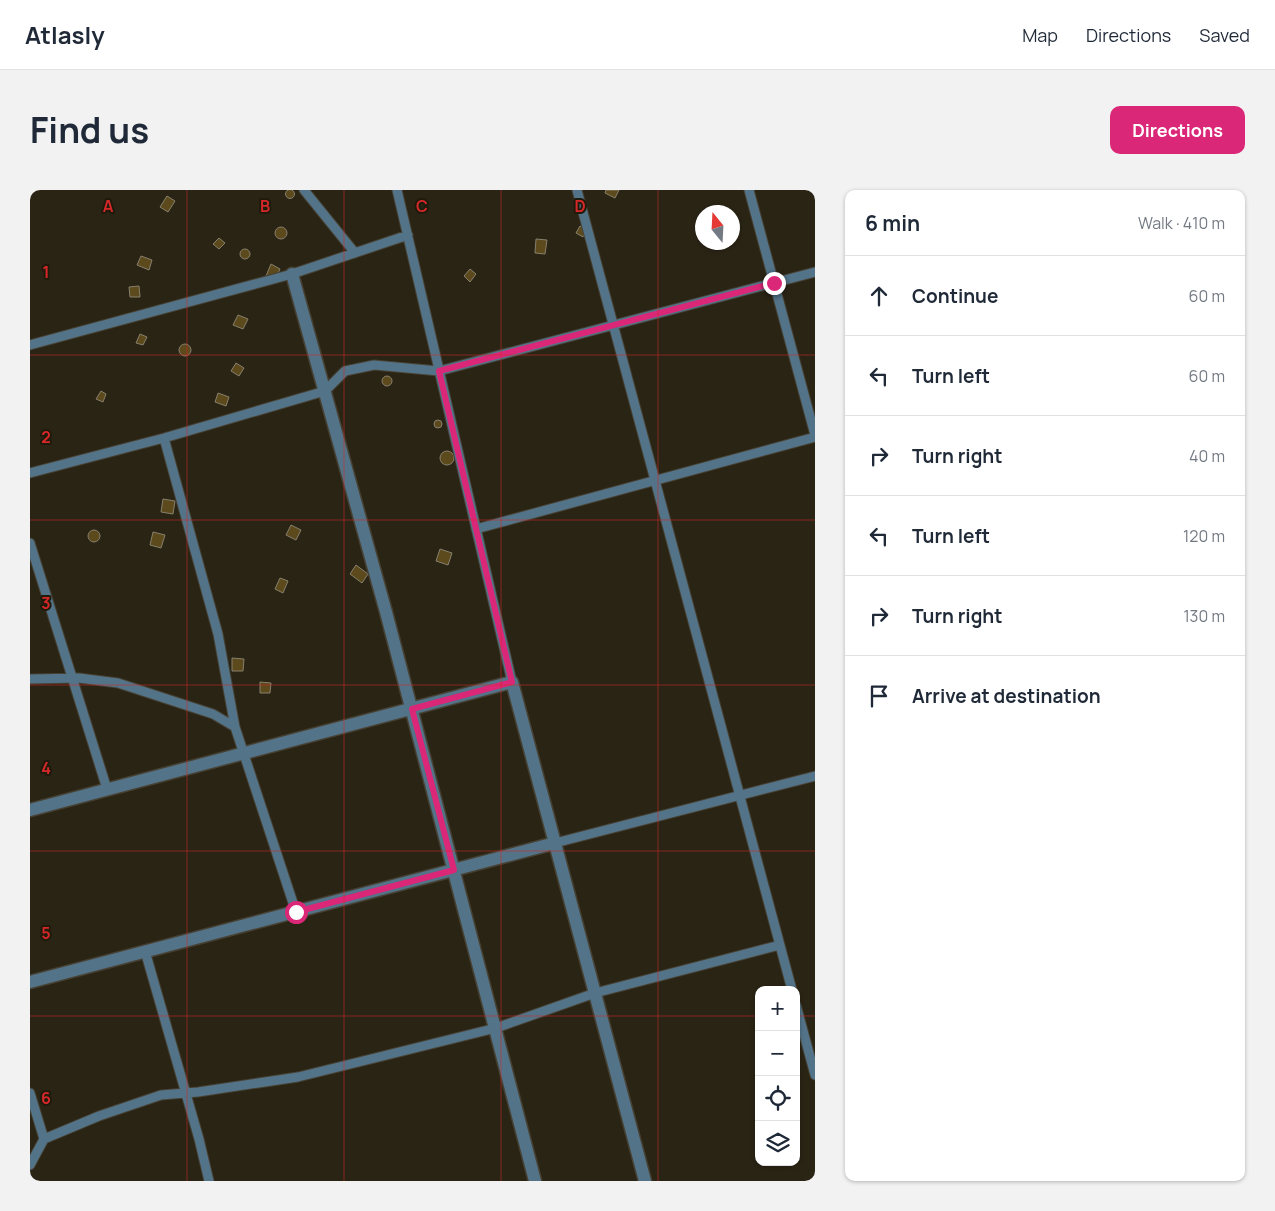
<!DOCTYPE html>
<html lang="en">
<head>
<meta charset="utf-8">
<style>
	:root { --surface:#fff; --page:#f2f2f3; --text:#1f2937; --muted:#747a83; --line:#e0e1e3; --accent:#db2777 }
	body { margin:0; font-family:Manrope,sans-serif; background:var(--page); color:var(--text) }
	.controls { position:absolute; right:15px; bottom:15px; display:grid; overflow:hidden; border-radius:10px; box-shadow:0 1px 4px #0004 }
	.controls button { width:45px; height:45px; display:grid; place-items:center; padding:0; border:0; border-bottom:1px solid var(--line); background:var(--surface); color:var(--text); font:25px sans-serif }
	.compass { position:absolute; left:665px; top:15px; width:45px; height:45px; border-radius:50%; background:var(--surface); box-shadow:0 1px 4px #0004; rotate:342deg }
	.stop { position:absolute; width:15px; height:15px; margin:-11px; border:4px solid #db2777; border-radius:50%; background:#fff }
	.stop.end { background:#db2777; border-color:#fff; box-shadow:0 1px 5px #0008 }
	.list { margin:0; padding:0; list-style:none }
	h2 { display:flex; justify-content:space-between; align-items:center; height:65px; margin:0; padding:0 20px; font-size:21px }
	h2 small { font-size:16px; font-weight:400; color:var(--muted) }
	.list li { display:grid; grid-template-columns:32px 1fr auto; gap:15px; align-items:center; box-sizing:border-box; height:80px; padding:0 20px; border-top:1px solid var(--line) }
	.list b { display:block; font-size:19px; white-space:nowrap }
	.list em { font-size:16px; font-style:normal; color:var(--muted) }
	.icon { flex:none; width:28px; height:28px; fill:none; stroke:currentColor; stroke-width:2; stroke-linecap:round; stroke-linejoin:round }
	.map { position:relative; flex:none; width:785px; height:991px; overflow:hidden; border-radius:10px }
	header { display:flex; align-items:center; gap:30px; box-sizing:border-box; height:70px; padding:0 25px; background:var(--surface); border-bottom:1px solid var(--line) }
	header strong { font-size:24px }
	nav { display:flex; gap:28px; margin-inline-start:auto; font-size:18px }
	.intro { display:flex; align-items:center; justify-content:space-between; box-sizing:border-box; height:120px; padding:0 30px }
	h1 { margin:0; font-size:35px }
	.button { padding:12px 22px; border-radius:10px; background:var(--accent); color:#fff; font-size:18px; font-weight:700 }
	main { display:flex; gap:30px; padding:0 30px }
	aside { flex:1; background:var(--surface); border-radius:10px; box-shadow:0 1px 4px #0004 }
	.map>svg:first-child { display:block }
	.building { fill:#5c4a1d; stroke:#87806e }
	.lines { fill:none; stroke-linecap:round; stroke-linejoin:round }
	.lane-casing { stroke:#474133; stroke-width:11 }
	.street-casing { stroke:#474133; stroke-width:15 }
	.lane { stroke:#537388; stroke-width:9 }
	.street { stroke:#537388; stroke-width:12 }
	.route { stroke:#db2777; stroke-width:6 }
	.grid { fill:none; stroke:#d62828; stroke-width:1; stroke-opacity:0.55 }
	.grid-label { font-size:16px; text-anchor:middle; font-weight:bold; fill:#d62828; stroke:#201a0c; stroke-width:4; stroke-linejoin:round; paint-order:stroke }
</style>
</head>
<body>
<header>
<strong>Atlasly</strong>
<nav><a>Map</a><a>Directions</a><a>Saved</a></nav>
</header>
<div class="intro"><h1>Find us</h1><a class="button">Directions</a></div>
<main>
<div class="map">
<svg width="785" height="991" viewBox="0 0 785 991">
	<rect width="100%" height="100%" fill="#2a2415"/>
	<!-- building -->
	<path class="building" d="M255.5 4a4.5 4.5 0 1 1 9 0a4.5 4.5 0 1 1-9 0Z
		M576,0H589L585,8L575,3Z
		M137,6L145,11L138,22L130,17Z
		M550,36L557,39L553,47L546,43Z
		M245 43a6 6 0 1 1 12 0a6 6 0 1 1-12 0Z
		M189,48L195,53L189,59L183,54Z
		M506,49L517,50L515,64L505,63Z
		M210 64a5 5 0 1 1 10 0a5 5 0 1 1-10 0Z
		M111,66L122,70L119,80L107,75Z
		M241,74L250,79L245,90L236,86Z
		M440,79L446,84L440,92L434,86Z
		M109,96L110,107H100L99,97Z
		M208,125L218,129L213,139L203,135Z
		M110,144L117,147L113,155L106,153Z
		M149 160a6 6 0 1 1 12 0a6 6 0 1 1-12 0Z
		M206,173L214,178L209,186L201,181Z
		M352 191a5 5 0 1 1 10 0a5 5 0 1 1-10 0Z
		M71,201L76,204L73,212L66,209Z
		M188,203L199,207L196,216L185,212Z
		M404 234a4 4 0 1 1 8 0a4 4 0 1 1-8 0Z
		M410 268a7 7 0 1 1 14 0a7 7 0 1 1-14 0Z
		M133,309L145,311L143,324L131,322Z
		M261,335L271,340L266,350L256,345Z
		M58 346a6 6 0 1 1 12 0a6 6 0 1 1-12 0Z
		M123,342L135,345L131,358L120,355Z
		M410,359L422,363L418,375L406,371Z
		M326,375L338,384L332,393L320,384Z
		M250,388L258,391L253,403L245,399Z
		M202,468L214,469L213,481H202Z
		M230,492L241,493L240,503H230Z"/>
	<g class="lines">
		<defs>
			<path id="lane" d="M274,0L325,63
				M367,0L482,492
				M547,0L762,800
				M719,0L785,245
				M0,155L262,84L378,45
				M134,248L188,444L205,537
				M0,283L134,248L295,201L315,181L344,175L409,181L785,82
				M446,339L785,247
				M0,353L77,599
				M0,489L49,488L88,493L183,524L205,537L266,722
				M525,653L785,586
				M115,761L169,949L179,991
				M766,815L785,885
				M0,903L14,949
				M0,975L14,949L69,926L131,905L168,902L268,887L466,838L565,803L750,755"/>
			<path id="street" d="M262,84L356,422L505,991
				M0,620L482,492L615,991
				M0,792L525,653"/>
		</defs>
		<!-- lane casing -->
		<use href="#lane" class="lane-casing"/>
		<!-- street casing -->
		<use href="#street" class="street-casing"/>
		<!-- lane -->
		<use href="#lane" class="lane"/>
		<!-- street -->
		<use href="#street" class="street"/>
	</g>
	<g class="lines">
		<!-- route -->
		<path class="route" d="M266,722L424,680L382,519L482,492L409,181L744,93"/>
	</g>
	<!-- grid -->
	<path class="grid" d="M157,0V991M314,0V991M471,0V991M628,0V991M0,165H785M0,330H785M0,495H785M0,661H785M0,826H729M766,826H785"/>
	<g class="grid-label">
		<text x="78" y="22">A</text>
		<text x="235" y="22">B</text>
		<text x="392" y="22">C</text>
		<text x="550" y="22">D</text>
		<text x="16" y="88">1</text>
		<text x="16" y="253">2</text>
		<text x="16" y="419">3</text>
		<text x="16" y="584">4</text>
		<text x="16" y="749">5</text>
		<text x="16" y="914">6</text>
	</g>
</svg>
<div class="controls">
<button>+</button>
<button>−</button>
<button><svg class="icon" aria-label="locate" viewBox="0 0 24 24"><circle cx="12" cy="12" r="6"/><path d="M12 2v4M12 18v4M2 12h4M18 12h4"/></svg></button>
<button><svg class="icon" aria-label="layers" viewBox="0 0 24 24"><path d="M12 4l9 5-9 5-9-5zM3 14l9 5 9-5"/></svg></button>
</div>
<svg class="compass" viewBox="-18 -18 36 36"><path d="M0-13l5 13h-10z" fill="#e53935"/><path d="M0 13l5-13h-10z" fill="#747a83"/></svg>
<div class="stop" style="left:266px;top:722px"></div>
<div class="stop end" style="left:744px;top:93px"></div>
</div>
<aside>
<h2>6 min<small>Walk · 410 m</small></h2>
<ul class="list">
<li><svg class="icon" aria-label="ahead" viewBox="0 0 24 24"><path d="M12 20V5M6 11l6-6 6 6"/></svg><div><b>Continue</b></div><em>60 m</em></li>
<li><svg class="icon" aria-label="left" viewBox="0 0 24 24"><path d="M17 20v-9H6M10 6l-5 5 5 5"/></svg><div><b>Turn left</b></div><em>60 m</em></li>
<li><svg class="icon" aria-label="right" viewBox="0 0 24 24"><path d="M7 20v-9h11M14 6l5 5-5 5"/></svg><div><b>Turn right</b></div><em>40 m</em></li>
<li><svg class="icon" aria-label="left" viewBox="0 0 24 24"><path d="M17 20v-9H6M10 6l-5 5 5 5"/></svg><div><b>Turn left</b></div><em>120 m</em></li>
<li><svg class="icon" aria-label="right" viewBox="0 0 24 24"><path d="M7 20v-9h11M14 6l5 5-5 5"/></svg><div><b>Turn right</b></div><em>130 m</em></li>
<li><svg class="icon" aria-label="arrive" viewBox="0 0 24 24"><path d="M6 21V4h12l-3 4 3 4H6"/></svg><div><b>Arrive at destination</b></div></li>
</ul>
</aside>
</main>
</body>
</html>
